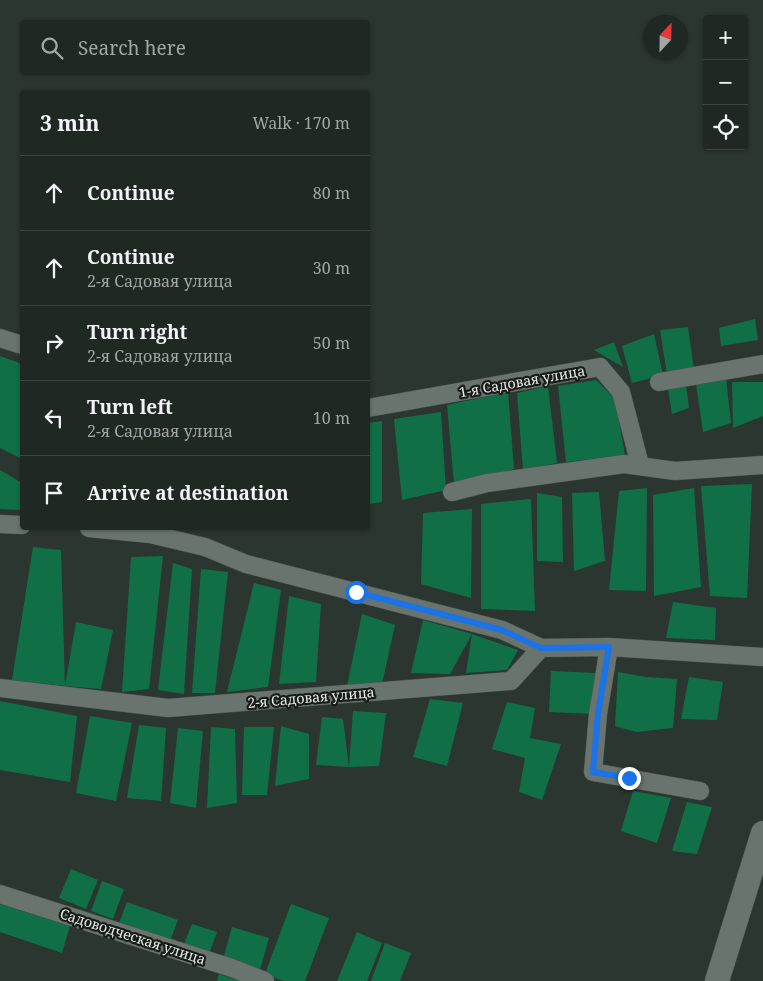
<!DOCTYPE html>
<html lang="en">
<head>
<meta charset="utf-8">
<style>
	:root { --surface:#202824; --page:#2d3431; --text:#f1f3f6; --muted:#a2a6a6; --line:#3d4441 }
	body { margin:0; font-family:"Noto Serif",serif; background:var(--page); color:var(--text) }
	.controls { position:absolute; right:15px; top:15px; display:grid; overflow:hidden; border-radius:5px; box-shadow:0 1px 4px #0004 }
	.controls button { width:45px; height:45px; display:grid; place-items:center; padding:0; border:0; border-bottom:1px solid var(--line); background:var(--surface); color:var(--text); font:25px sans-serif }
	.compass { position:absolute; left:643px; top:15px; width:45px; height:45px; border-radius:50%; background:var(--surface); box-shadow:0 1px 4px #0004; rotate:22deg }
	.stop { position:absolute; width:15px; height:15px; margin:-11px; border:4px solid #1a73e8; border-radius:50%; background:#fff }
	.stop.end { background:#1a73e8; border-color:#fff; box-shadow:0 1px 5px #0008 }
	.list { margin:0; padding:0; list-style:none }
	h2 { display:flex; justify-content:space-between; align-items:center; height:65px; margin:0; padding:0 20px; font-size:21px }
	h2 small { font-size:16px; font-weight:400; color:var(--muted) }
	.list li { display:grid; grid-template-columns:32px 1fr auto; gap:15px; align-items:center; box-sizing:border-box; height:75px; padding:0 20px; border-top:1px solid var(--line) }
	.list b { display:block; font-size:19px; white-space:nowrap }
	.list p { margin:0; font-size:16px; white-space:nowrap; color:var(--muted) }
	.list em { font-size:16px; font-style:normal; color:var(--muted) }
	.icon { flex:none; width:28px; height:28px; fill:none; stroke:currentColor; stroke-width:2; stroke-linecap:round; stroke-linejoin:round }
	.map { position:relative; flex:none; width:763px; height:981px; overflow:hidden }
	.search { position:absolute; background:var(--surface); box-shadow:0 1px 4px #0004; left:20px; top:20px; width:350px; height:55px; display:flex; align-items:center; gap:12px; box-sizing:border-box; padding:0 18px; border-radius:5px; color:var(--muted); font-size:19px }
	.panel { position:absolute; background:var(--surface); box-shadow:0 1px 4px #0004; left:20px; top:90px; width:350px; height:440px; border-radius:5px }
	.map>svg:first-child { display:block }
	.building { fill:#116f48 }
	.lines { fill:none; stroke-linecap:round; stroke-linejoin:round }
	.street-casing { stroke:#4a534e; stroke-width:19 }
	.secondary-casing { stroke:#4a534e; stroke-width:25 }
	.street { stroke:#68746d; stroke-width:18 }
	.secondary { stroke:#68746d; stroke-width:24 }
	.route { stroke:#1a73e8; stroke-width:6 }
	.labels { text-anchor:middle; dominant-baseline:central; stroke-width:4.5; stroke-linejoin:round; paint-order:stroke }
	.street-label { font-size:14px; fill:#e6ece8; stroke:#171c19 }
</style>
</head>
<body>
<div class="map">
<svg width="763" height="981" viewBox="0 0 763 981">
	<rect width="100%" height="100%" fill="#2b3630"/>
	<!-- building -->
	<path class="building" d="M755,319L758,340L721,346L719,328Z
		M688,327L694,370L667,374L660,330Z
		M654,334L663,375L632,383L622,346Z
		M614,342L623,367L594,350Z
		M0,356L22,364V459L0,448Z
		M726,378L731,423L703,432L696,384Z
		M596,380L615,399L625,455L566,462L558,386Z
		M732,382H763V416L733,428Z
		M686,385L689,408L672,414L668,389Z
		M548,386L557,463L523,470L517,393Z
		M508,392L514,469L454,484L447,405Z
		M441,412L446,490L402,500L394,419Z
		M382,421V502L368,504V423Z
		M0,470L22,483V510L0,509Z
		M752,484L747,598L710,596L701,486Z
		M647,488L646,591L609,590L619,491Z
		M694,488L701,587L654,596L653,495Z
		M599,492L605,561L574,571L572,493Z
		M537,493L562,497L563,562L537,561Z
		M531,499L535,611L481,609V504Z
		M472,509L471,598L421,584L423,513Z
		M33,547L61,550L65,686L76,622L113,630L101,689L65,686L12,680Z
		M163,556L149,689L122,692L131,557Z
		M173,563L192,569L184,694L158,690Z
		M201,569L228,572L215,693H192Z
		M254,583L281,590L268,687L227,692Z
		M289,596L321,604L316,682L279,684Z
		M673,602L716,608L715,640L666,638Z
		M362,614L395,625L382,684L347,686Z
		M423,620L472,634L450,674L411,673Z
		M472,634L518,650L507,670L466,673Z
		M551,671L596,673L594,714L549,712Z
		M618,672L646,677L677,679L673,728L636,732L615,726Z
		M689,677L723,682L717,720L681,719Z
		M430,699L463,703L447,766L413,757Z
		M0,701L77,716L70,782L0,770Z
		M507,702L535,708L530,738L561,744L542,800L519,792L525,758L492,749Z
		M353,711L386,713L379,766L349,767Z
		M90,716L132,723L116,801L76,793Z
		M322,717L343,719L349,767L316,765Z
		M139,725L166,728L161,801L127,798Z
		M281,726L309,734V779L275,786Z
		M211,727L235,729L237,803L207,808Z
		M244,727H274L267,795H242Z
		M178,728L203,731L196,808L170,803Z
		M633,791L671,798L657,843L621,831Z
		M687,802L712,807L697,854L672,851Z
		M71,869L98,880L86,909L59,898Z
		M102,881L124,889L113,919L91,911Z
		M127,902L178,920L170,941L119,923Z
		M0,904L70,926L62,953L0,932Z
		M291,904L329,918L305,981H284L265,974Z
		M192,924L217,932L209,954L184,944Z
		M232,927L269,938L260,970L223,959Z
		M357,932L382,943L367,981H337Z
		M385,943L411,953L400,981H371Z
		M219,974L239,981H217Z"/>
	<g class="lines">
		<defs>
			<path id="street" d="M0,338L22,345
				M659,382L763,364
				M368,408L600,367L621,392L640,465
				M452,492L487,483L624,464L675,471L763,465
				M0,524L22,525
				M89,528L150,534L205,547L246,564L502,630L541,648
				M609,647L598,714L593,772L700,791
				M0,688L168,708L511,681L541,648L609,647L763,657
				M0,894L232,968L265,981"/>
			<path id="secondary" d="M717,981L763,833"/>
		</defs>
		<!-- street casing -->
		<use href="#street" class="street-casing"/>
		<!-- secondary casing -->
		<use href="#secondary" class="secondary-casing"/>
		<!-- street -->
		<use href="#street" class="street"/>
		<!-- secondary -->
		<use href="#secondary" class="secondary"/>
	</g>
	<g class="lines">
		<!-- route -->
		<path class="route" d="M356,592L502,630L541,648L609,647L598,714L593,772L629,778"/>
	</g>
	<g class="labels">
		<!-- street labels -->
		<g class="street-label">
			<text transform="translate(522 381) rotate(-10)">1-я Садовая улица</text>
			<text transform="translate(311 697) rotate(-5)">2-я Садовая улица</text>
			<text transform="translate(133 936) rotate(18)">Садоводческая улица</text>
		</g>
	</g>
</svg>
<div class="controls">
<button>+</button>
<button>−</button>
<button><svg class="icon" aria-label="locate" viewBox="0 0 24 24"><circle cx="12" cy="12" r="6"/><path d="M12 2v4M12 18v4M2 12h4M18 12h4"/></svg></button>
</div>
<svg class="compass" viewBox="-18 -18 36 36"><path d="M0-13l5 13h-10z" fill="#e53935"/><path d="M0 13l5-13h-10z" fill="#a2a6a6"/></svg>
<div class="stop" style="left:356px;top:592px"></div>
<div class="stop end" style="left:629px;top:778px"></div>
<div class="search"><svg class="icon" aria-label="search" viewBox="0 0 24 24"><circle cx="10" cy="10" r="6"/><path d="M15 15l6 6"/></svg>Search here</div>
<section class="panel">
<h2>3 min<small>Walk · 170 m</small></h2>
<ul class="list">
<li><svg class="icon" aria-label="ahead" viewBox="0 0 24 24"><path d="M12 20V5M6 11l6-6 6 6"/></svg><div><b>Continue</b></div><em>80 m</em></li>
<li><svg class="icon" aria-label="ahead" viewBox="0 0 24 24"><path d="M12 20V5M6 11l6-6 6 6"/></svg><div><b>Continue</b><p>2-я Садовая улица</p></div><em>30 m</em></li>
<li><svg class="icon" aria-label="right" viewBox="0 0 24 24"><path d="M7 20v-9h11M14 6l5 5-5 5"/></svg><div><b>Turn right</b><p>2-я Садовая улица</p></div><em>50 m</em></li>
<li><svg class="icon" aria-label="left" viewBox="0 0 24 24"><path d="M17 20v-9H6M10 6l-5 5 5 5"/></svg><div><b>Turn left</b><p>2-я Садовая улица</p></div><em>10 m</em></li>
<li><svg class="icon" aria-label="arrive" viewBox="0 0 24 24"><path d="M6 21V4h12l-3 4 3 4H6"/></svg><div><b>Arrive at destination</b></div></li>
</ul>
</section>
</div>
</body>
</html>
